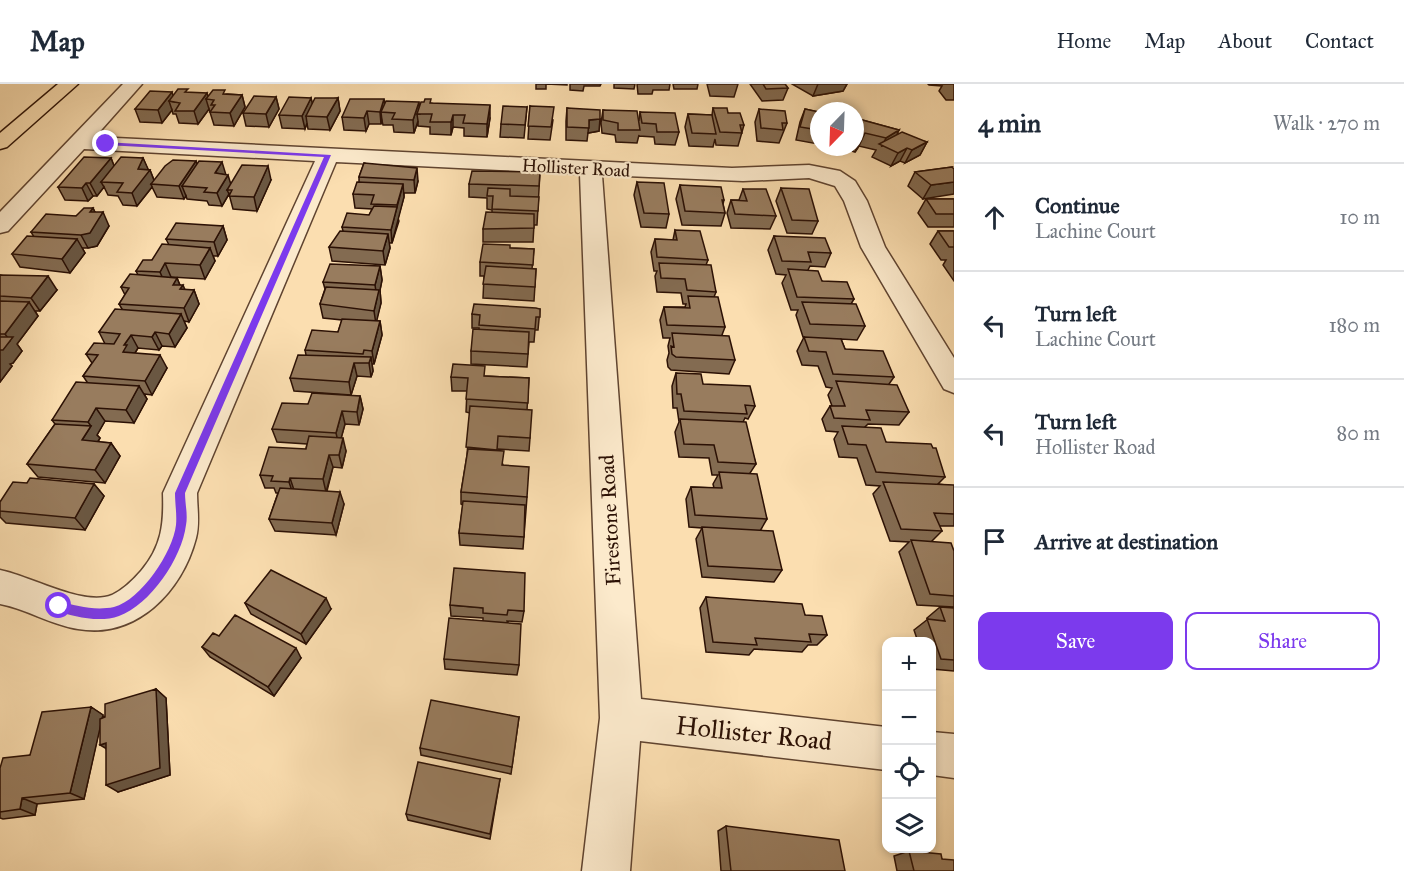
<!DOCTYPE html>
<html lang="en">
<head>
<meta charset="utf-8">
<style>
	:root { --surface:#fff; --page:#f2f2f3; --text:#1f2937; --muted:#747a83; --line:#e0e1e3; --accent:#7c3aed }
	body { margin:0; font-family:"IM FELL Great Primer",serif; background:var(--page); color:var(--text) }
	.controls { position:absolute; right:18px; bottom:18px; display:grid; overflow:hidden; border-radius:12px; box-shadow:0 3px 9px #0003 }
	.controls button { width:54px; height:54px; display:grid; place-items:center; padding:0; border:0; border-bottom:2px solid var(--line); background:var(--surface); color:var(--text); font:30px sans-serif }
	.compass { position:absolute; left:810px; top:18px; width:54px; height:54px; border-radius:50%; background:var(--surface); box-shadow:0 3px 9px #0003; rotate:203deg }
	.stop { position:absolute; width:18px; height:18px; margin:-14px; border:4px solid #7c3aed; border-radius:50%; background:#fff }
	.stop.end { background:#7c3aed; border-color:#fff; box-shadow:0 2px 6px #0008 }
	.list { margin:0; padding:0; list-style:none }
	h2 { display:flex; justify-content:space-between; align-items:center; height:78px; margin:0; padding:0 24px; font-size:26px }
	h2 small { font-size:20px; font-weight:400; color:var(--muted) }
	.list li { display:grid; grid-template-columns:39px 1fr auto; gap:18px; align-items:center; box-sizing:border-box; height:108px; padding:0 24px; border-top:2px solid var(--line) }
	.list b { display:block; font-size:22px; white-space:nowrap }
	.list p { margin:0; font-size:20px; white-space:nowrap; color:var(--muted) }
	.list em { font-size:20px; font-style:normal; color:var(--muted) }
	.actions { display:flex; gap:12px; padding:18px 24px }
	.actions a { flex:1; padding:14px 0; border:2px solid var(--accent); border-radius:12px; text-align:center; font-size:21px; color:var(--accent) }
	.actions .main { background:var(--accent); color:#fff }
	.icon { flex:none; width:33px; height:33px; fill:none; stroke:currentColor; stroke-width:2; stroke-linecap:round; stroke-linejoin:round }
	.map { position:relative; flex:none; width:954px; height:787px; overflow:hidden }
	header { display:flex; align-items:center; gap:36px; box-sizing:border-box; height:84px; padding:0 30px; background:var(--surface); border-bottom:2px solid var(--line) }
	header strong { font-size:28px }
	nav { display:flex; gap:33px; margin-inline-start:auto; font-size:21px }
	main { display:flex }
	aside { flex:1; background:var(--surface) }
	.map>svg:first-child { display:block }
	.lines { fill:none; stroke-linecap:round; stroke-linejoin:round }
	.minor-casing { stroke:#604430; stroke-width:3 }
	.highway-casing { stroke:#2c1105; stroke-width:3 }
	.minor { fill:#fceacc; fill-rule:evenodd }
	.highway { fill:#fbdeb0; fill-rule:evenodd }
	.wall { fill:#836b51; stroke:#2c1105; stroke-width:1.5 }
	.shaded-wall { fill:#6a5742; stroke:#2c1105; stroke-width:1.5 }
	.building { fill:#987c5e; stroke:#2c1105; stroke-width:1.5 }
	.route { fill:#7c3aed }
	.labels { text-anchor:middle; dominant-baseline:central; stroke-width:4.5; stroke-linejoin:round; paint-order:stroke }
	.far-street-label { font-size:18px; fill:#2c1105; stroke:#fceacc }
	.street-label { font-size:21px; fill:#2c1105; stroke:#fceacc }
	.near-street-label { font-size:26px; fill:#2c1105; stroke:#fceacc }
</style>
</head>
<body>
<header>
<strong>Map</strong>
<nav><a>Home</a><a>Map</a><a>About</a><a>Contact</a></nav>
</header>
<main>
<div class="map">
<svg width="954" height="787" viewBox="0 0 954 787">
	<rect width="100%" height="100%" fill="#fbdeb0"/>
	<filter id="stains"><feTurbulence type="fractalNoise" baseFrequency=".00333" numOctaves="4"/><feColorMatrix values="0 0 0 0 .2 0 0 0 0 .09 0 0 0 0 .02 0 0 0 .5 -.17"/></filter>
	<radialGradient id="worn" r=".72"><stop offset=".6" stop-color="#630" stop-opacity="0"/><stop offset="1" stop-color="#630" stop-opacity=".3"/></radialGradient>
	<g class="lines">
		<defs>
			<path id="minor" d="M123,0H142L95,53L732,84L809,81L840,87L855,97L867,117L885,163L954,274V309L944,305L861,163L844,117L835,102L809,94L743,97L602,91L641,615L886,643V686L640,657L630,787H582L600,634L580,90L336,78L197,409C197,424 200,439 196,454C182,508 136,555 78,545C51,541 27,525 0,520V486C31,492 83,523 112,511C123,506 134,495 141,487C162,462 164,440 163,409L315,77L84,65L8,147L0,149V128Z
				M932,648L954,650V694L932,691Z"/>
			<path id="highway" d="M58,0H78L7,63L0,65V49Z"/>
		</defs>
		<!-- minor casing -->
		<use href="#minor" class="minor-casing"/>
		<!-- highway casing -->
		<use href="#highway" class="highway-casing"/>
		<!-- minor -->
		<use href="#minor" class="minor"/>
		<!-- highway -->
		<use href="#highway" class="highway"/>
	</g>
	<!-- wall -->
	<path class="wall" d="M536,0H567V1L546,0V5H536Z
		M570,0H601L600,2H584L583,7L570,6Z
		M614,0H635L634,5L614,4Z
		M637,0H670L669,6H653L652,10H638Z
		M673,0H698L697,5H674Z
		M707,0H738L734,13L710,12Z
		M750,0H785L788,4L783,16L762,17Z
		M792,0H847L843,7L813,12Z
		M928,0H954V16H946L939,7L942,2L929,1Z
		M189,9L208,12L227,10L242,11L245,23L234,42L214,41L209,25L198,40L179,39L176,30H173L172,26L162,39L140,38L135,25L173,12Z
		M276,13L279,25L269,43L246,42L243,29Z
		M311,14L312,19L338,14L340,27L330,46L308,45L307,39L305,45L282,44L279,31Z
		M385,19L419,23L431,19L490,34L487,53L464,52V44L453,43L451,51L430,50V43L418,42V37L414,49L394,48L393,41H383L382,37L381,40H369L366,47L344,46L342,33Z
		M530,22L553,36L550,56L528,55Z
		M527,23L524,54L500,53L501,40Z
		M567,24L600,35L599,47L588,49L587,57L566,56V37Z
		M713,24L728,29L744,41L738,62L716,61L715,55L713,63L689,62L685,43L688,30L712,31Z
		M759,25L787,39L779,59L757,57L755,38Z
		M805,25L819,28V56L818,60L796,56L800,38Z
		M603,26L639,36L640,28L679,48L675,61L655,60L654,53L639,52V51L637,59L616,58L615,51L602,49L601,39Z
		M855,34L899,46L897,50L927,58L920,71L905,79L900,77L891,82L872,73L876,66L859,62L855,68L839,63H855Z
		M111,74L114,82L143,74L148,86H150L154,96L197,80L226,91L231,100L271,96L257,127L233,125L229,110L222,122L209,121L207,117L187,115L186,112L184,115L157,113L152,103L137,122L123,121L118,112L108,111L104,103L97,112H93L88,117L65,116L58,103Z
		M364,79L418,97L415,109H404V113L398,134L399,137L392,159H389L390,164L385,181L332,177L329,163L343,147L342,143L369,131L372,125L355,124L353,110L359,98V93Z
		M952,83L923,115L908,102L915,88Z
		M540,88L537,141H534L533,158H483V145L492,128V126L487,125V114L469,113V100Z
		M637,98L669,130L666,144L641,143L634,111Z
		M680,101L724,116L723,120L725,129L721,142L682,141L676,115Z
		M781,104L818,137L812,150L787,149L776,117Z
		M743,105L776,132L770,145L731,144L727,129L731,116H739Z
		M926,115H954V143H928L918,129Z
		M93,124L95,128L109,142L97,162L88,164H82L85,169L70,189L20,183L12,170L34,153L31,148L76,132Z
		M223,142L227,156L218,172H213L215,177L205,195L171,193V194H177L180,201L185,206H194L199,220L189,238L184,237L187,244L175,263L162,262L159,266L138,264L135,269L167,284L152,311L144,310L147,315L134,339L105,337L97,351L100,354L98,358L111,359L120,372L105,399L38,393L27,380L55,340L52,336L87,298L83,292L92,279L86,270L105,260L99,248L122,225L119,220L125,211L121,203L138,191L136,187L152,176L169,161L166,155Z
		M675,146L708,176L706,181L716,208L714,213L725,243L722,251L735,276L729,290L671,286L668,283L667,276L669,269L668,262L670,254H663L660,236L664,223H685L686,220H683L681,209L657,208L655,192L657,187H654L651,168L655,155L673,156Z
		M938,147H954V197L943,181L946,176H941L930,160Z
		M774,152L831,169L825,183L810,182L808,186L822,197L854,215L851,220L865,242L857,256L841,255L845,265L894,293L889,300L909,328L899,341L868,340L865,343L886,358L945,393L938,400L954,402V442H939L942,447L931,458L954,467V523L917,521L899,468L909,458L890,457L873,410L880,402L866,401L857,374L839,373L834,355L838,348L826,347L822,335L830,322H832L828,311L832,304L826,303L818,282L802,281L797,267L804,253H803L796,231L798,226H791L782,199L786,191L776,190L768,166Z
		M510,164L534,165L532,185H536L534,217L483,214L484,192H480V178Z
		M380,182L382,196L380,206L381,219L376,237H380L382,251L374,280H372L373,287L371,293L357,292L351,311L294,307L290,294L306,271L305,266L338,248L342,236L323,234L320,220L325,205L323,198Z
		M0,191L57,206L40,227H35L38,232L17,260L22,267L13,279L10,280L12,282L0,298Z
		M540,225L538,246H535L534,258H529L527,283L471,280V267L479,245V244H472V230Z
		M676,289L755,322L748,335L745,334L743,338L756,380L750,389L767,435L760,447L782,486L774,498L702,493L696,455L702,444L689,443L686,415L691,403L714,404L713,400L718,391H712L709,374L679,373L675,348L679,338L677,324H673L672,302Z
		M485,292L529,294L527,326L530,354L529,367L498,365V367L503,381L527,413L523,465L460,461L459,449L463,421L461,420V408L467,371L470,329L466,328L467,307H452L451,293Z
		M360,312L363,325L359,341L345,340L341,354L346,367L342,384L333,383L327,407L344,420L336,451L275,447L269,435L278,409H276L274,404H265L260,391L306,365L307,360L277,358L272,345L308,320Z
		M27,399L94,400L104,412L85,446L6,439L0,433V418Z
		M706,513L805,531L827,551L817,561H808L802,568L754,565L749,571L706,568L700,524Z
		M245,519L331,525L306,560L251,530Z
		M450,521L524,527L522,538L507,537L519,581L517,591L445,585L444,575L483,537V534L451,532Z
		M940,523L954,524V587L932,585V558H918L914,546L928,535L927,534Z
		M219,552L301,574L274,612L210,573L202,563Z
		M156,605L166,614L170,691L118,708L100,642L84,715L37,720L35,731L3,735L0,734V684L30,671L91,623L103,631L102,634Z
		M519,633L511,690L421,671L420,664Z
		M500,695L490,755L408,736L406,730Z
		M726,742L845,787H721L718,747Z
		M909,767L942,775L954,787H897L894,772Z"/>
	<!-- shaded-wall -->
	<path class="shaded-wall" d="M818,0H847L843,7L813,12Z
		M172,8L175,18L169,17L172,26L162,39L158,26Z
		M207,9L209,15H206L209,25L198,40L194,27Z
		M242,11L245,23L234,42L230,29Z
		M276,13L279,25L269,43L266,30Z
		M311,14L314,26L306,32L307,39L305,45L302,32Z
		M338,14L340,27L330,46L327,33Z
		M384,15L386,27L381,28L382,37L381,40L380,28Z
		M419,18L420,30H417L418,37L414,49L413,36Z
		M490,21V34L487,53V40Z
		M367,27L369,40L366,47L364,34Z
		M453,31V43L451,51V38Z
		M600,35L599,47L588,49L589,36Z
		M899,46L893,59L882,62L886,54Z
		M865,49L859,62L855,68L860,55Z
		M927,58L920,71L905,79L912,66Z
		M907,64L900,77L891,82L898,69Z
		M111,74L116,87L101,98L104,103L97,112L90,99Z
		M143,74L149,87L150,86L155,99L151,100L152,103L137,122L132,109L138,85Z
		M196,77L201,90L182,102L186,112L184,115L179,102Z
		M222,78L226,91L215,89Z
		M268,82L271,96L257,127L254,113Z
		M417,84L418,97L415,109L414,96Z
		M228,91L232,104L227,106L229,110L222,122L217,109Z
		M954,98V110L923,115L931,101Z
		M86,99L93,112L88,117L82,104Z
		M403,100L404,113L392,159L391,146Z
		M93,124L98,135L103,128L109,142L97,162L88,164L81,151L90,128Z
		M223,142L227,156L218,172L214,158Z
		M388,150L390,164L385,181L383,167Z
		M77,155L85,169L70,189L62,175Z
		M210,164L215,177L205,195L200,181Z
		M165,179L171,193L166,202L160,188Z
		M380,182L382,196L380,206L381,219L376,240L374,227L377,214L375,201Z
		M48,192L57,206L40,227L31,214Z
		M177,194L181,204L183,201L189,215L173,201Z
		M194,206L199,220L189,238L184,224Z
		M29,218L38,232L17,260L22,267L13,279L10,280L12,282L0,298V266L10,257L5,250Z
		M181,230L187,244L175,263L169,250Z
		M380,237L382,251L374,280L372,267Z
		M155,248L162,262L159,266L152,253Z
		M131,251L138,264L133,272L123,268L124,261Z
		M160,271L167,284L152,311L145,297Z
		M371,273L373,287L371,293L369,279Z
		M354,279L357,292L351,311L349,298Z
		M139,302L147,315L134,339L126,326Z
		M360,312L363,325L359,341L357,328Z
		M96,324L105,337L97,351L100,354L91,369L82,356L91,342L88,338Z
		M342,327L345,340L339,362L336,349Z
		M343,354L346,367L342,384L339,371Z
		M111,359L120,372L105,399L95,386Z
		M329,371L333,383L326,408L323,395Z
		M290,394L294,406L293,410L289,398Z
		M94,400L104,412L85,446L75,434Z
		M340,408L344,420L336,451L332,439Z
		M326,514L331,525L306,560L301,550Z
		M296,564L301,574L274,612L268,603Z
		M156,605L166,614L170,691L118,708L106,701Z
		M91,623L103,631L84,715L70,709Z
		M106,659L112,668L100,661Z
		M22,714L37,720L35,731L20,725Z"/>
	<!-- building -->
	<path class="building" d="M763,0H785L788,4L766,5Z
		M178,5H188L185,8L207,9L194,27H175L180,19L169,17Z
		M213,6H225L223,10L242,11L230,29L210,28L215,21H211L214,16L206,15Z
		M150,7L172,8L158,26L135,25Z
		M254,12L276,13L266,30L243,29Z
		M289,13L311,14L302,32L279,31Z
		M315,14H338L327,33L306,32Z
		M350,15H384L380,28L367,27L364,34L342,33Z
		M425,15H431L430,19L490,21L487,40L463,39L465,31H453L451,38H430L432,30H417L421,18H424Z
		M386,17L419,18L413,36L392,35L395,29L381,28Z
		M503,22L527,23L525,41L501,40Z
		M530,22L554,23L551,43L528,42Z
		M567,24L600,26V35L589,36V44L567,43Z
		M713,24H727L728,29H740L744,41H740L742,49L720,48Z
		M759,25L785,27L787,39H782L783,46L761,44Z
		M805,25L819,28V46L800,43Z
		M603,26L637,27L640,46H618V39L603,36Z
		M640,28L675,29L679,48H657L656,40L642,39Z
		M688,30L712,31L716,50L692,49Z
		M855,34L899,46L886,54L865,49L860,55L855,53Z
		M902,48L927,58L912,66L907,64L898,69L879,60Z
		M84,73L111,74L90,99H86L82,104L58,103Z
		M121,73L143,74L138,85L150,86L132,109L117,108L123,99L101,98Z
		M173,76L196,77L179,102L151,100L165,82Z
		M199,77L222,78L215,89L228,91L217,109L204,108L207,104L182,102Z
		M364,79L417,84L414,96L359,93Z
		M242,81L268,82L254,113L229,112L232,106H227Z
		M952,83L954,85V98L931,101L915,88Z
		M472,87L540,88L539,102L469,100Z
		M357,98L403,100L397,121L371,120L374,111L353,110Z
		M637,98L664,99L669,130L644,129Z
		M680,101L721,103L724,116H722L725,129L685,127Z
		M488,104L510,105V112L539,113L538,127L492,125L493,112H487Z
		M781,104L809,105L818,137L792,136Z
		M743,105H766L776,132L735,130L731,116L747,117Z
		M926,115H954V130H936Z
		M374,122L397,123L391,146L342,143L347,129L369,131Z
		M84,124H93L90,128H103L90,149L81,151L31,148L46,130L76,132Z
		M486,128L534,130V144L483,145Z
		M176,139L223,142L214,158L166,155Z
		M675,146L700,147L708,176L657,173L655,155L677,156Z
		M340,147L388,150L383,167L329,163Z
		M938,147H954V163H949Z
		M27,152L77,155L62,175L12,170Z
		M774,152L825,154L831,169L808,168L811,178L782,177Z
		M162,160L210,164L200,181L165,179L160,188L136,187L143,176H152Z
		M483,160L510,161V164L534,165L533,181L480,178Z
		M659,179L711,181L716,208L687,206L685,195L661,194Z
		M330,180L380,182L375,201L323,198Z
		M486,182L536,185L535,203L483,200Z
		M788,185L818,187L822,197L847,198L854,215L797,213Z
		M130,190L177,194L173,201H183L180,205L194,206L184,224L119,220L129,204L121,203Z
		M0,191L48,192L31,214L0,212Z
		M326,203L379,206L374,227L320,220Z
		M688,212L718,213L725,243L667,241L664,223L690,224Z
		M0,217L29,218L5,250H0Z
		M802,218L856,220L865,242L810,240Z
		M474,220L536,224L540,225V233H536L535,245L479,241L480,231L472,230Z
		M115,225L181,230L169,250L155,248L152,253L131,251L124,261H127L123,268L160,271L145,297L83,292L98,271L86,270L94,259L114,260L120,250L99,248Z
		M342,235L380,237L372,267L364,266L363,270L305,266L312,246L338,248Z
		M473,245L529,248L528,270L471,267Z
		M672,249L729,252L735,276L676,273L672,270L671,262L674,263Z
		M0,253H13L3,266H0Z
		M804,253L841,255L845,265L883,267L894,293L833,290L826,268L809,267Z
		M298,271L371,273L369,279H354L349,298L290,294Z
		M453,280L485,282L484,292L529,294L528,319L466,315L468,294L451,293Z
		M676,289L701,290L703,300L750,302L755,322L745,321L747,330L684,327L681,310H677Z
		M836,297L897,301L909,328L866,326L870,336L834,334L830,322H845Z
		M76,298L139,302L126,326L96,324L88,338L52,336Z
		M312,309L360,312L357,328L342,327L336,349L272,345L282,319L308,320Z
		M470,322L532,326L530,354L498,352L497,366L466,363Z
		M680,335L746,338L756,380L718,378L714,361L684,360Z
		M55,340L91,342L82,356L111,359L95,386L27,380Z
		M842,342L881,344L886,358L931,360L933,364H936L945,393L876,388L866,361L848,360Z
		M309,352L343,354L339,371H329L323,395L290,394L289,398L271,397L273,392L260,391L269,363L306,365Z
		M468,365L504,367L502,381L529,383L527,413L461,408Z
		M719,388L757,390L767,435L695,431L691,403L722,404Z
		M30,394L94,400L75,434L0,427V418L13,398L27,399Z
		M883,398L954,401V430L934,429L942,447L901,445Z
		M280,404L340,408L332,439L269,435Z
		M463,417L525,421L524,453L459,449Z
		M702,443L773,447L782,486L708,482Z
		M911,456L951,459L954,467V512L930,510Z
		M454,484L525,489L524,527L508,526L507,531L483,529V524L450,521Z
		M271,486L326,514L301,550L245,519Z
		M706,513L802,520L805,531L822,532L827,551L809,550L811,558L755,554L757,561L713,558Z
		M940,523L954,524V576L941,575L927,535L945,537Z
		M235,531L296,564L268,603L202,563L213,549L219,552Z
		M449,534L521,540L519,581L444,575Z
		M156,605L160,684L106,701V659L100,661V635L105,633V620Z
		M431,616L519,633L512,683L420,664Z
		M91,623L70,709L22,714L20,725L0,728V684L3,674L30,671L42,628Z
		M418,678L500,695L490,750L406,730Z
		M726,742L839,756L845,787H731Z
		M909,767L941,770L942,775L954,776V787H914Z"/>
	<!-- route -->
	<path class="route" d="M104,58L331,71L185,409C185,419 188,431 186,441C182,474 150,521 119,532C100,539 73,533 55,526L53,522L59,517C76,522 95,527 114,523C141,516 173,468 176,441C177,431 175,419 175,409L324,73L106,61Z"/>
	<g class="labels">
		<!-- far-street labels -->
		<g class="far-street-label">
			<text transform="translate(576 84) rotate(3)">Hollister Road</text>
		</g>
		<!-- street labels -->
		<g class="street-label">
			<text transform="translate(610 436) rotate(-93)">Firestone Road</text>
		</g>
		<!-- near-street labels -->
		<g class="near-street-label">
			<text transform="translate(754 649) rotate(6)">Hollister Road</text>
		</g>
	</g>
	<rect width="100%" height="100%" filter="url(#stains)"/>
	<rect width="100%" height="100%" fill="url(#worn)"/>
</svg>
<div class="controls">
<button>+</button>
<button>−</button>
<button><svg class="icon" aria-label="locate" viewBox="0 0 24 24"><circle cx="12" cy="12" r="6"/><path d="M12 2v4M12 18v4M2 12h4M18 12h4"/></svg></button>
<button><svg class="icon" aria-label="layers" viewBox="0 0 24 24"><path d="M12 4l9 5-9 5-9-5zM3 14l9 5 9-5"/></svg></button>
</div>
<svg class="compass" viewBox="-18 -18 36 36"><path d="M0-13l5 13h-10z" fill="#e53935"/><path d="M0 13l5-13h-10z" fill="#747a83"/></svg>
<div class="stop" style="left:59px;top:522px"></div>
<div class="stop end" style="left:106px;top:60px"></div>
</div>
<aside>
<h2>4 min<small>Walk · 270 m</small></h2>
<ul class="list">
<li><svg class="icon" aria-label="ahead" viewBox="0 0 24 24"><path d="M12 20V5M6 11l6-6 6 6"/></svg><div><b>Continue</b><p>Lachine Court</p></div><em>10 m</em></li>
<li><svg class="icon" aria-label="left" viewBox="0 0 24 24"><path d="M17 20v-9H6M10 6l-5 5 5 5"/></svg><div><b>Turn left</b><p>Lachine Court</p></div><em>180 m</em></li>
<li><svg class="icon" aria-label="left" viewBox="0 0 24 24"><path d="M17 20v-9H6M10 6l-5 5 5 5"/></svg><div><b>Turn left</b><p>Hollister Road</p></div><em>80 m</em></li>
<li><svg class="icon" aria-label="arrive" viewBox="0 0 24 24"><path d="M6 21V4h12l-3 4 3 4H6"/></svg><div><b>Arrive at destination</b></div></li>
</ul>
<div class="actions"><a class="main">Save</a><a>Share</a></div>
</aside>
</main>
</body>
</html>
